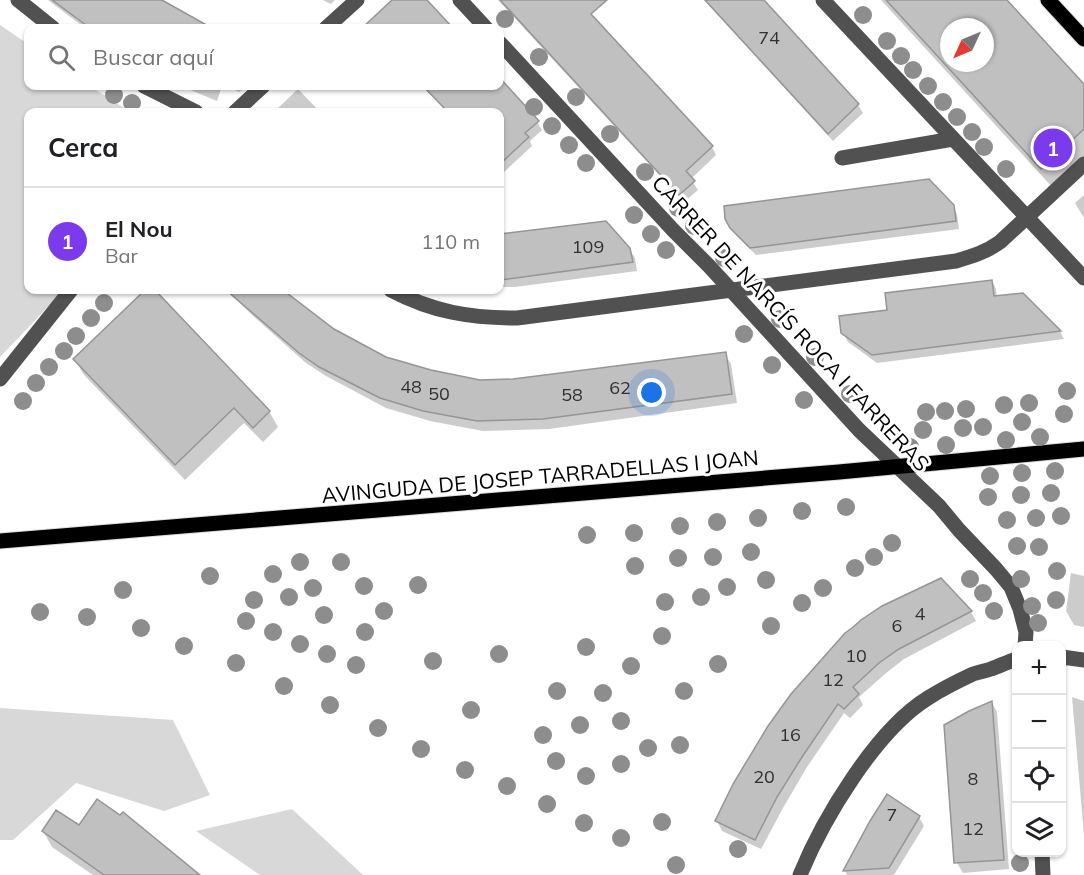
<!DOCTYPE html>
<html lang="es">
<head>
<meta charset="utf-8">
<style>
	:root { --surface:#fff; --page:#f6f6f6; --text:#202124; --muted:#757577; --line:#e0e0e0; --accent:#7c3aed }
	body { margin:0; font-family:Mulish,sans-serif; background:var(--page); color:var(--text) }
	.controls { position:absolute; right:18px; bottom:18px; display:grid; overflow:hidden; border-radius:12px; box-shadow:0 2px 4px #0004 }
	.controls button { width:54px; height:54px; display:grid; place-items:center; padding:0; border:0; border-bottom:2px solid var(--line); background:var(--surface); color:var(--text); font:30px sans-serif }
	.compass { position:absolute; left:940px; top:18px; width:54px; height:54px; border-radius:50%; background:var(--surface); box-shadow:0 2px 4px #0004; rotate:226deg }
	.you { position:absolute; left:652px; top:393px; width:21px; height:21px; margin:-15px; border:4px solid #fff; border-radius:50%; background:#1a73e8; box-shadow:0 0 0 9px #1a73e833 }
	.badge { display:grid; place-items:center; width:39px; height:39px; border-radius:50%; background:var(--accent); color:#fff; font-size:20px; font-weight:700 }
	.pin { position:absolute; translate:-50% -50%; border:3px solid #fff; box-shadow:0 2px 6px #0006 }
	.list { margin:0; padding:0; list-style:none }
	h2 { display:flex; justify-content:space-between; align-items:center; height:78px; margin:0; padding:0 24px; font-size:26px }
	h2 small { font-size:20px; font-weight:400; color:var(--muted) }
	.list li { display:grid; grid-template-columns:39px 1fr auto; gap:18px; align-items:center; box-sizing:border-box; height:108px; padding:0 24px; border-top:2px solid var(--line) }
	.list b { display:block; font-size:22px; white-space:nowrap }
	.list p { margin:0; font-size:20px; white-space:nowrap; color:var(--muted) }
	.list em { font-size:20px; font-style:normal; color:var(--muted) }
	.icon { flex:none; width:33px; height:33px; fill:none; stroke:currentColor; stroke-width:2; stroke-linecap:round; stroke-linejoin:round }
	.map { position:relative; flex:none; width:1084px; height:875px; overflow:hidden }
	.search { position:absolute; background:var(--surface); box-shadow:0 2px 4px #0004; left:24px; top:24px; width:480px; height:66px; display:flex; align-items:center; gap:15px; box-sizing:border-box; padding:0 21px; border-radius:12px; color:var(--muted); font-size:22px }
	.panel { position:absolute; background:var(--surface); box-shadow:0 2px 4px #0004; left:24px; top:108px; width:480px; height:186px; border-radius:12px }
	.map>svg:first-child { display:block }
	.green { fill:#d8d8d8 }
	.shadow { fill:#0003; fill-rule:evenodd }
	.building { fill:#c0c0c0; stroke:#959595; stroke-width:1.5; fill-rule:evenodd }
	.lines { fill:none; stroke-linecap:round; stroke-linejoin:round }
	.major-casing { stroke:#dbdbdb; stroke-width:17 }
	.minor { stroke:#515151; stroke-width:15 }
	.major { stroke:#000; stroke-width:15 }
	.tree { fill:#8d8d8d }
	.labels { text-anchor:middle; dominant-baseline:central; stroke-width:6; stroke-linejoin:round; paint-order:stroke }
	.number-label { font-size:18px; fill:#303030 }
	.street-label { font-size:21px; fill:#000; stroke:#fff }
</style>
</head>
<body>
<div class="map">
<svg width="1084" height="875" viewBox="0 0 1084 875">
	<rect width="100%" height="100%" fill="#fff"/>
	<!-- green -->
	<path class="green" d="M0,25L28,44V86H90L130,112H28V290H64L0,357Z
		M0,708L173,720L210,795L164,811L76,783L13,840H0Z
		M292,809L363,875H260L196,831Z"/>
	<!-- shadow -->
	<path class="shadow" d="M48,0H161L200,22L216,28H85Z
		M323,0H335L331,4Z
		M395,0H425L451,28H371L368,24Z
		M498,0H576L712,147L716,155L691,179L698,190L684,202Z
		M704,0H761L858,105L863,113L833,141Z
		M881,0H1005L1084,86V162L1054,189ZM949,27H985V63H949Z
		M500,81L537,122L542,130L530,141L532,146L503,173L500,169V112H447L422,86H500Z
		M181,86H222L217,101Z
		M225,86H246L239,92Z
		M298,89L320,112H274Z
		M1084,195V218L1075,203Z
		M952,206L957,214L959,229L756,255L737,236L727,219Z
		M500,235L629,249L635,258L637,271L515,287H500Z
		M992,281L996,289L997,298L1023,295L1060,332L1064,339L877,363L848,342L843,333L889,312Z
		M147,290H153L269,411L278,427L263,442L244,423L185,480L84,375L75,360Z
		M227,290H281L333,330L386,359L430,372L480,381L513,380L725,354L731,364L737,403L549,429L483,431L430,421L386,408L326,376L306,363L251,314Z
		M1071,573L1084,576V627L1074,625L1066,611Z
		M971,612L976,621L904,659L885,674L859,697L863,705L850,718L844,713L807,767L783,808L761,849L722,831L717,821L792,695Z
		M1072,697L1084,701V835Z
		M992,703L997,712L1009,869L963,873L957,863Z
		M919,817L924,826L894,875H847L845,871L871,822Z
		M79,828L198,875H93L52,847L43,831Z"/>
	<!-- building -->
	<path class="building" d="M52,0H162L212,28H90Z
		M392,0H427L453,28H362Z
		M500,0H607L591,14L713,146L686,171L695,181L679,195Z
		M705,0H764L859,104L828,134Z
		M886,0H1007L1084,84V129L1041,169ZM949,27H985V63H949Z
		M500,78L539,121L525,133L529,137L500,164V112H448L423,86H500Z
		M929,179L954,205L956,221L750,248L730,228L725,219L724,206Z
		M606,221L630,248L633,262L500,280V234Z
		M992,280L994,296L1023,293L1061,331L872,355L841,333L839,316L887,310L885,293Z
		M145,290H155L270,411L253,428L234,408L175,465L73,359Z
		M226,290H283L334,329L386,357L431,370L480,380L513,379L726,352L732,394L543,419L477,421L423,411L380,398L319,367L299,353Z
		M941,578L972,611L899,649L879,663L853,687L859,694L844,709L838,704L802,757L777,797L755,840L715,821L733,784L768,726L791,694L845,633L852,628L861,620L882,606Z
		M992,701L1004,860L954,863L944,725L969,711Z
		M887,794L920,816L889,868L843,871L870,821Z
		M97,799L120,815L123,812L200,875H104L42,831L56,810L79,825Z"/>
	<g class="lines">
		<defs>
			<path id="major" d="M1048,0L1084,39
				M0,541L839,472L1084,449"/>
		</defs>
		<!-- major casing -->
		<use href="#major" class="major-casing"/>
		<!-- minor -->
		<path class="minor" d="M18,0L53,28
			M460,0L486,28
			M823,0L1084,278
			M326,28L357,0
			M500,43L673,230L709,266L859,430L939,506L959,530L996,569L1011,587L1020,609L1026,632L1025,646
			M144,86L196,112
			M235,112L263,86
			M842,158L953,139
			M391,290C433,312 470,318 517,318L956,261C973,256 986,252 1000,242L1084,164
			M0,379L71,290
			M1062,657L1084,660
			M1042,852L1043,875
			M800,875C823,819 876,730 928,698C942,689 958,681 973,674C979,672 985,671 991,669C999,666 1008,662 1016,659"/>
		<!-- major -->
		<use href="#major" class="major"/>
	</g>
	<!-- trees -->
	<g class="tree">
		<circle cx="863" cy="15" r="9"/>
		<circle cx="505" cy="19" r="9"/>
		<circle cx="887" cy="41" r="9"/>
		<circle cx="901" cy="56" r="9"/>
		<circle cx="539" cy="57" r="9"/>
		<circle cx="913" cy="70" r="9"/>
		<circle cx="928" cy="86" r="9"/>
		<circle cx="114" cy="95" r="9"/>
		<circle cx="576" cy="97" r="9"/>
		<circle cx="943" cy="102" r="9"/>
		<circle cx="132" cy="103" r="9"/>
		<circle cx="534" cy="107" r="9"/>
		<circle cx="957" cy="117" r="9"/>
		<circle cx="552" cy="126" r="9"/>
		<circle cx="972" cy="132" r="9"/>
		<circle cx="610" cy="134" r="9"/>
		<circle cx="569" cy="145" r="9"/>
		<circle cx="984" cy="147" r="9"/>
		<circle cx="586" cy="163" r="9"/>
		<circle cx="1006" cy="169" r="9"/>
		<circle cx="645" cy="172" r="9"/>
		<circle cx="678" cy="208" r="9"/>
		<circle cx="634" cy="215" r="9"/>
		<circle cx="694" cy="226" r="9"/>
		<circle cx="651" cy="234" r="9"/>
		<circle cx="666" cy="250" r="9"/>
		<circle cx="724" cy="258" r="9"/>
		<circle cx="104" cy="303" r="9"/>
		<circle cx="91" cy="318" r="9"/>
		<circle cx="780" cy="319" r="9"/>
		<circle cx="744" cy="334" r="9"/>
		<circle cx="76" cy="336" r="9"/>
		<circle cx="64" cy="351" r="9"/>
		<circle cx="815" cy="357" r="9"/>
		<circle cx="772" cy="365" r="9"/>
		<circle cx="49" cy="367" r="9"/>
		<circle cx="36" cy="383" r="9"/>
		<circle cx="1067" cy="391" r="9"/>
		<circle cx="850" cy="394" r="9"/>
		<circle cx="804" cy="400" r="9"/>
		<circle cx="23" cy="401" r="9"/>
		<circle cx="1029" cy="403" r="9"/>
		<circle cx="1004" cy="405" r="9"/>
		<circle cx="966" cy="409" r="9"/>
		<circle cx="945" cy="411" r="9"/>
		<circle cx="926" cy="412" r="9"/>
		<circle cx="1064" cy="414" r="9"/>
		<circle cx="1022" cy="422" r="9"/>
		<circle cx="983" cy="427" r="9"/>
		<circle cx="963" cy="428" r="9"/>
		<circle cx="923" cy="430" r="9"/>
		<circle cx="1040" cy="437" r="9"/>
		<circle cx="1006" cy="440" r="9"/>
		<circle cx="946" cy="445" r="9"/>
		<circle cx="910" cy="447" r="9"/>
		<circle cx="1055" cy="471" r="9"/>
		<circle cx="1022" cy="473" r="9"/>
		<circle cx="990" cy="476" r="9"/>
		<circle cx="1051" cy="493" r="9"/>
		<circle cx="1021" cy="495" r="9"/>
		<circle cx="988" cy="497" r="9"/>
		<circle cx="846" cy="507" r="9"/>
		<circle cx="802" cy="511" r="9"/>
		<circle cx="1061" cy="516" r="9"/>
		<circle cx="758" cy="518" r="9"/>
		<circle cx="1036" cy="518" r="9"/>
		<circle cx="1007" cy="520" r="9"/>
		<circle cx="717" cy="522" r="9"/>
		<circle cx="680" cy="526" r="9"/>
		<circle cx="634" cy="533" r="9"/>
		<circle cx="587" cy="535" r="9"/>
		<circle cx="892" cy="543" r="9"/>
		<circle cx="1017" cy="546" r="9"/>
		<circle cx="1039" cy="547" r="9"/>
		<circle cx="751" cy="552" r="9"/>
		<circle cx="713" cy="557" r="9"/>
		<circle cx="874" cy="557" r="9"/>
		<circle cx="678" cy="558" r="9"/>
		<circle cx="300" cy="562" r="9"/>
		<circle cx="341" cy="562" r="9"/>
		<circle cx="635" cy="566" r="9"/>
		<circle cx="855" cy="568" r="9"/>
		<circle cx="1057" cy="571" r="9"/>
		<circle cx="273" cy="574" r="9"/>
		<circle cx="210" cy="576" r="9"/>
		<circle cx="970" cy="579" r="9"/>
		<circle cx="1021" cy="579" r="9"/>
		<circle cx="766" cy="580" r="9"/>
		<circle cx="418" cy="585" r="9"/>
		<circle cx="364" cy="586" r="9"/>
		<circle cx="727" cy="587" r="9"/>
		<circle cx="313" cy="588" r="9"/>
		<circle cx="823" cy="588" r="9"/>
		<circle cx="123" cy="590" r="9"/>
		<circle cx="983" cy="593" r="9"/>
		<circle cx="289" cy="597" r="9"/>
		<circle cx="701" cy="597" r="9"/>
		<circle cx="254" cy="600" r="9"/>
		<circle cx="1056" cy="600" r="9"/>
		<circle cx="665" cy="602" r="9"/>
		<circle cx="802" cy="603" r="9"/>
		<circle cx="1032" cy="606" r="9"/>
		<circle cx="384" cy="611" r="9"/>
		<circle cx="994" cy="611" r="9"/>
		<circle cx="40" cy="612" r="9"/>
		<circle cx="324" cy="615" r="9"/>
		<circle cx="87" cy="617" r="9"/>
		<circle cx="246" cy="621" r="9"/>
		<circle cx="1038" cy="623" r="9"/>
		<circle cx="771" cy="626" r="9"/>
		<circle cx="141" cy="628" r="9"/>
		<circle cx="273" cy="632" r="9"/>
		<circle cx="365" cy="632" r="9"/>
		<circle cx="662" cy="636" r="9"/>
		<circle cx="300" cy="644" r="9"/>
		<circle cx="184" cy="646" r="9"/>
		<circle cx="586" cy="647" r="9"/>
		<circle cx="327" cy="654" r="9"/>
		<circle cx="499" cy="654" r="9"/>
		<circle cx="433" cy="661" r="9"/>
		<circle cx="236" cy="663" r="9"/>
		<circle cx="718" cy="664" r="9"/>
		<circle cx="356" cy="665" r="9"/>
		<circle cx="631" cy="666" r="9"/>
		<circle cx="284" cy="686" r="9"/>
		<circle cx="557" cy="691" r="9"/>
		<circle cx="684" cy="691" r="9"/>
		<circle cx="603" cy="693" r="9"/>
		<circle cx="330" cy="705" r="9"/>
		<circle cx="471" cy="710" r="9"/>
		<circle cx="621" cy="721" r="9"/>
		<circle cx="580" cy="725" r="9"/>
		<circle cx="378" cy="728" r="9"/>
		<circle cx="543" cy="735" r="9"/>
		<circle cx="680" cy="745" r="9"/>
		<circle cx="648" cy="748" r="9"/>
		<circle cx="421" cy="749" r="9"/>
		<circle cx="556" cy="761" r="9"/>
		<circle cx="621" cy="764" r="9"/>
		<circle cx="465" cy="770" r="9"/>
		<circle cx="586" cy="776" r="9"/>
		<circle cx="507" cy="786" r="9"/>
		<circle cx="547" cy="804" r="9"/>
		<circle cx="662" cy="822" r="9"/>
		<circle cx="584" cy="823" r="9"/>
		<circle cx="621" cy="838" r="9"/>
		<circle cx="738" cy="849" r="9"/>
		<circle cx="1020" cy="863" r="9"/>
		<circle cx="676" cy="865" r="9"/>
	</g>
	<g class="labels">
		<!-- number labels -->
		<g class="number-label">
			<text x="769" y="37">74</text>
			<text x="588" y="246">109</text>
			<text x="411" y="386">48</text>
			<text x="620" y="387">62</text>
			<text x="439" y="393">50</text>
			<text x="572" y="394">58</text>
			<text x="920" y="613">4</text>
			<text x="897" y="625">6</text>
			<text x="856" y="655">10</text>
			<text x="833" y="679">12</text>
			<text x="790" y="734">16</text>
			<text x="764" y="776">20</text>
			<text x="973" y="778">8</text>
			<text x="892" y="814">7</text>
			<text x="973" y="828">12</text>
		</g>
		<!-- street labels -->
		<g class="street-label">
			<text transform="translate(791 323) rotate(47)">CARRER DE NARCÍS ROCA I FARRERAS</text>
			<text transform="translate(540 476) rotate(-5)">AVINGUDA DE JOSEP TARRADELLAS I JOAN</text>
		</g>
	</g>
</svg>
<div class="controls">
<button>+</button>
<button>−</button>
<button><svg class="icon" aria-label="locate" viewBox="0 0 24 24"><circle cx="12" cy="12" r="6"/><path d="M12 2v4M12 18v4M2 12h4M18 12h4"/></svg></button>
<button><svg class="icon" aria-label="layers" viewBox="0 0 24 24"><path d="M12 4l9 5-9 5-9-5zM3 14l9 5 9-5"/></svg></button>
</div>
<svg class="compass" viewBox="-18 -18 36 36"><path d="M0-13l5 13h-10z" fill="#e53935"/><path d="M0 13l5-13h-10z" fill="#757577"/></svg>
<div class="you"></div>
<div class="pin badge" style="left:1053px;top:148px">1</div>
<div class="search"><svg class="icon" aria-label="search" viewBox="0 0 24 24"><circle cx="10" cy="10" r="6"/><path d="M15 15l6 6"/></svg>Buscar aquí</div>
<section class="panel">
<h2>Cerca<small></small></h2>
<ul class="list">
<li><span class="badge">1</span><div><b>El Nou</b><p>Bar</p></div><em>110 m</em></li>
</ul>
</section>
</div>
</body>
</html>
